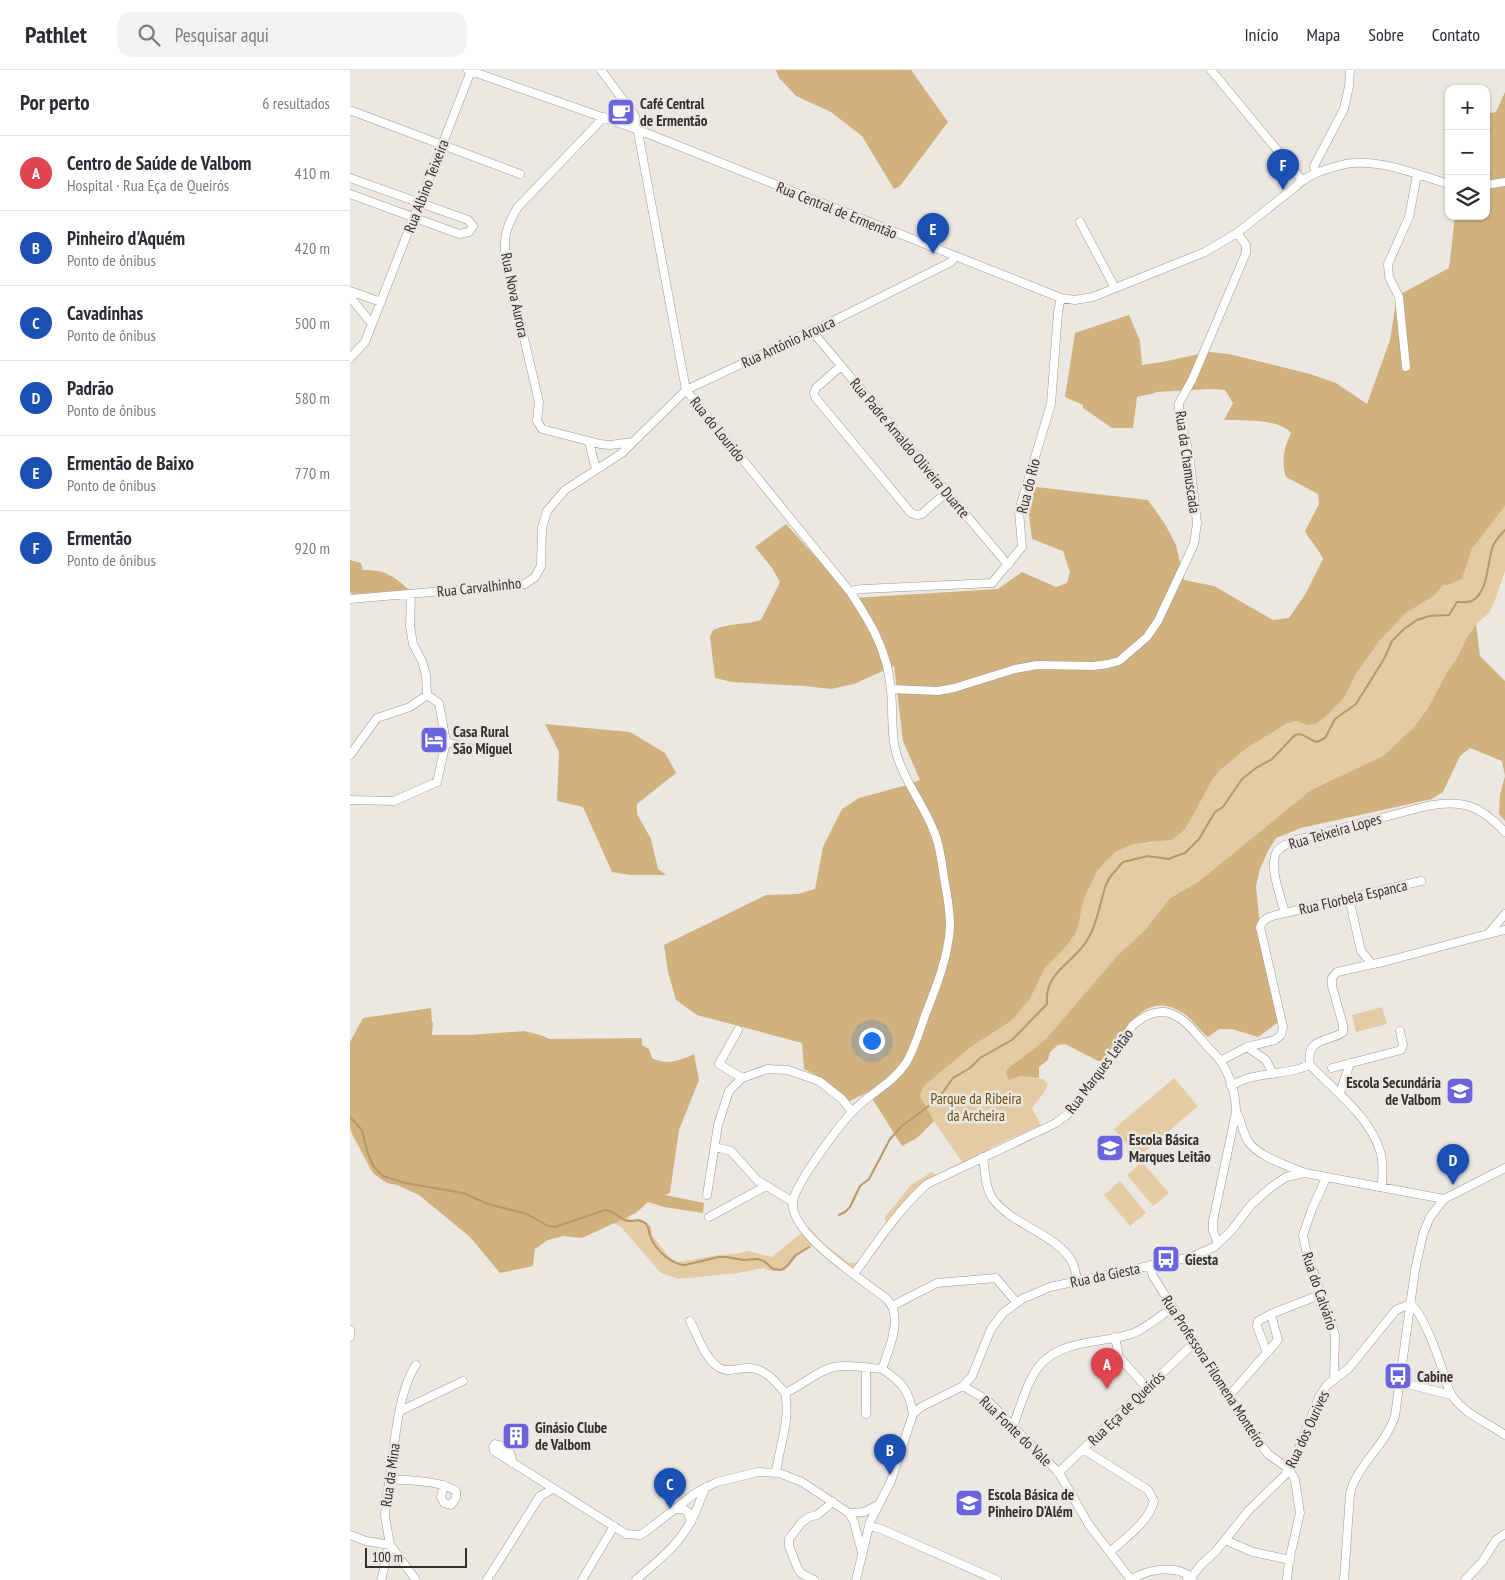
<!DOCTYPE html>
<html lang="pt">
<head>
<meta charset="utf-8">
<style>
	:root { --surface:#fff; --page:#f2f2f3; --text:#2b2b33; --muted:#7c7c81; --line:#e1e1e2; --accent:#0f766e }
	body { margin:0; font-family:"PT Sans Narrow",sans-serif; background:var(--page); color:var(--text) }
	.controls { position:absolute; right:15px; top:15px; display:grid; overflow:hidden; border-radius:10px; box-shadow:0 1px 4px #0004 }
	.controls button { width:45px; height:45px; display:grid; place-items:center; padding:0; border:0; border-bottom:1px solid var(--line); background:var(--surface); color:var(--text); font:25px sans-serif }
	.scale { position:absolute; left:15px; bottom:12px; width:102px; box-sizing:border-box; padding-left:5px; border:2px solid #32312f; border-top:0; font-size:14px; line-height:18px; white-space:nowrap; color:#32312f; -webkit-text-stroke:4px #ebe8e2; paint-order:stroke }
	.you { position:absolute; left:521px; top:970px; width:18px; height:18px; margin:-12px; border:4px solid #fff; border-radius:50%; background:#1a73e8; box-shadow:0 0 0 8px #1a73e833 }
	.badge { display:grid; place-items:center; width:32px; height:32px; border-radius:50%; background:var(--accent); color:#fff; font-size:16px; font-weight:700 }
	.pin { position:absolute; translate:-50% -41px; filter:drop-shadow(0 1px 2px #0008) }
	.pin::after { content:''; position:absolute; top:26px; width:18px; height:15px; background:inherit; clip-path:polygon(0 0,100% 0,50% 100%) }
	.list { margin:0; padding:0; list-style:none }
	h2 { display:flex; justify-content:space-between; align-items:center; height:65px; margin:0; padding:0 20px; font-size:21px }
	h2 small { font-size:16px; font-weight:400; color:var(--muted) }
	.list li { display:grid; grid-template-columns:32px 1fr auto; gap:15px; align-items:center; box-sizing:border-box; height:75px; padding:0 20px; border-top:1px solid var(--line) }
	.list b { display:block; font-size:19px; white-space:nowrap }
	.list p { margin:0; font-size:16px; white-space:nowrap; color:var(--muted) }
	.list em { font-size:16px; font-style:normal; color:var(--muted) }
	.icon { flex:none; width:28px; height:28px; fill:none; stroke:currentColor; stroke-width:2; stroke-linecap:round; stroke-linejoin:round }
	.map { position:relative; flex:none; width:1155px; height:1510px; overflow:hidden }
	header { display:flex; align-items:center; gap:30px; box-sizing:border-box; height:70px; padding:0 25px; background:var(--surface); border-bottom:1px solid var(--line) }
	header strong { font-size:24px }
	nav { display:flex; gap:28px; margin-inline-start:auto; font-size:18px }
	.search { width:350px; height:45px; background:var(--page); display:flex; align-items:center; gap:12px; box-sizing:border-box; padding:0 18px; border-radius:15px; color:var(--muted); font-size:19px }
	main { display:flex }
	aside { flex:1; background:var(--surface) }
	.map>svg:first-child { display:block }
	.green { fill:#e4cba3 }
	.forest { fill:#d1b17e }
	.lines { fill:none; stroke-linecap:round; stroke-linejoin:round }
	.stream { stroke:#b79866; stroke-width:2 }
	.minor-casing { stroke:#9c9893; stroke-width:9 }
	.minor { stroke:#fff; stroke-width:8 }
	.labels { text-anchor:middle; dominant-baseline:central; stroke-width:5; stroke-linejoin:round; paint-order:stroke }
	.poi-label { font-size:15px; font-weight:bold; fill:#32312f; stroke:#ebe8e2; text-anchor:start }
	.street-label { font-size:15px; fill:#32312f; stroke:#ebe8e2 }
	.park-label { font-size:15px; fill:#6c4c0d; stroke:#ebe8e2 }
</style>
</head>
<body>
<header>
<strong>Pathlet</strong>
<div class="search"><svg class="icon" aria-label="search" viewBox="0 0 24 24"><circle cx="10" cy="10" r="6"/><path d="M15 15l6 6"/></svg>Pesquisar aqui</div>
<nav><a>Início</a><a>Mapa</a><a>Sobre</a><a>Contato</a></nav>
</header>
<main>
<aside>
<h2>Por perto<small>6 resultados</small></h2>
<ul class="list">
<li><span class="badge" style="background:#e0444e">A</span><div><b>Centro de Saúde de Valbom</b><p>Hospital · Rua Eça de Queirós</p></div><em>410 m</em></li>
<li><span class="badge" style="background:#1a4fb4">B</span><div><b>Pinheiro d'Aquém</b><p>Ponto de ônibus</p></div><em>420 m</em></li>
<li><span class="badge" style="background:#1a4fb4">C</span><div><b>Cavadinhas</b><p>Ponto de ônibus</p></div><em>500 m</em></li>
<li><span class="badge" style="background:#1a4fb4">D</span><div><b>Padrão</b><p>Ponto de ônibus</p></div><em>580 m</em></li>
<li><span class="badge" style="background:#1a4fb4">E</span><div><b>Ermentão de Baixo</b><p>Ponto de ônibus</p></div><em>770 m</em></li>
<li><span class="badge" style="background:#1a4fb4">F</span><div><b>Ermentão</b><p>Ponto de ônibus</p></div><em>920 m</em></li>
</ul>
</aside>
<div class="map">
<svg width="1155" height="1510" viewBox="0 0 1155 1510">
	<rect width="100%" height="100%" fill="#ebe8e2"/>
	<!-- green -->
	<path class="green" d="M1155,436V501L1145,530L1140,542L1126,554L1116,569L1106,590L1097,602L1078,638L1064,657L1033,686L961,720L848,812L820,828L792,863L767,886L695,970L657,999L669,1006L693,1009L698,1014L693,1024L682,1038L691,1055L642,1077L639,1080V1084L567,1119L547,1139L546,1150L504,1199L499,1198L468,1173L447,1186L434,1201H422L413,1198L388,1203L328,1209L311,1203L271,1157L262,1152L37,1113L24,1104L20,1099L0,1061V1030L274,1144L281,1150C289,1147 295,1151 301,1156L302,1165L320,1188L328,1192L369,1185L385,1184L398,1181L422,1187L459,1157L472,1172L499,1193L508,1192L536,1153L535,1147L561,1115L582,1102L586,1105L612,1092L584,1051L570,1026L574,1016L621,977L661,951L680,929L695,898L714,879L729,853L733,831L747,801L765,782L783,774L801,773L835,761C844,743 857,713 870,700C881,689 931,653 945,652C949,651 953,654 957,655L994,628L1006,604L1030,570L1056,543L1085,525L1093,515L1112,509L1122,479Z
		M1032,937L1037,954L1006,962L1002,945Z
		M824,1008L848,1036L789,1087L764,1059Z
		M792,1092L819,1123L803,1136L777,1105Z
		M770,1111L796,1143L780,1156L754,1125Z"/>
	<!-- forest -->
	<path class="forest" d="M426,0H561L598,52L550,116L544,119L512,66L481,42L446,26L429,8Z
		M1155,22V436L1122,479L1112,509L1097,515H1093L1085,525L1056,543L1030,570L1006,604L994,628L974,648L965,654L957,655L946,651L936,654L897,678L870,700L862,710L835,760L821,770L783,774L765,782L747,801L733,831L729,853L725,864L714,879L695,898L680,929L661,951L621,977L574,1016L570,1026L584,1051L567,1068L552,1076L518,1022L500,1031L475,1010L454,999L452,973L347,945L326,930L318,902L314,875L416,825L448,824L465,819L473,777L492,739L509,728L557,715L570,710L553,671L544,596L504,614L481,619L455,616L382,612L365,608L360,567L363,560C378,553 395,555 411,550L430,512L422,498L405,477L436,454L503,528L648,519L672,502L706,517L717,513L720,502L713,481L682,469L678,437L686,417L798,430L815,454L826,475L834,510L864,516L923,550L939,548L956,523L973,489C968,478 961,472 955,461L969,434L968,424L936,407C931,390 934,378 941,363C928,348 893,351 874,350L883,333L875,320L860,319L806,322L805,323L787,327L783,358H762L733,338V335L715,327L725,263L779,245L790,271L792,295L812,292L859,282L879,284L960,304L986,313L1017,334L1040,270L1047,226L1099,198L1105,146H1136V44L1146,42Z
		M0,490L11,493L13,500C35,500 43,505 59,520L3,524L0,522Z
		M1126,554L1130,586L1155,611V751L1149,744L1150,725L1155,706L1152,691L1120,678L1110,686L1093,722L1082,729L951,758L926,768L918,781L910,799L906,816L911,866L931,950L908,967L882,959H869L858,967C849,960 842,949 833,943C791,916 774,968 751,991H748L715,974L708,975L700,982L698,990L689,997V1008L669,1006L659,1010L656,1003L657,999L695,970L767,886L794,861L820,828L848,812L961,720L1033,686L1064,657L1078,638L1097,602L1106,590L1116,569Z
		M195,654L280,662L315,683L326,703L287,734V744L301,769L308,799L316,805H280L262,802L233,737L207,731L209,682Z
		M81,938L82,952H83L82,965H120L175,961C183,964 191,964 199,969L292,968V975L299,979L302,988C316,996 331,990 344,984L349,1010L329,1060L320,1123L315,1125L354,1133L353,1143L314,1137L298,1132L286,1143L232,1168L213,1166L198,1170L185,1179L183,1196L150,1203L120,1167L69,1125L47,1115L37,1113L24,1104L3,1065L0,1055V972L13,948Z"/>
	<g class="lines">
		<!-- stream -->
		<path class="stream" d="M0,1047L12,1060L18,1084L24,1097L33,1106L55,1113L113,1123L138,1134L177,1144L198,1156L205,1157L255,1140C271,1142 269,1155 288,1150C301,1154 297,1158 301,1168C306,1180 322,1195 335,1195L369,1187H377L393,1190L407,1189L414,1191L423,1199L431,1200L437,1196L446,1185L459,1177
			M489,1145L495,1142L500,1137L510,1116L519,1109L540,1069L552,1056L588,1029L603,1008L620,998L630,988L662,970L697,934C694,900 726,893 739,867C748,851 750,832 756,815L760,807L773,792L798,786L818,789L835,783L849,769L865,742L873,737L892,709L906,698L922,689L945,665C954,662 958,670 967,672L975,668L985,649L1006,634L1034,589L1042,571L1054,559L1067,550L1079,546L1099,545L1107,532C1112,532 1117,533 1122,531C1139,522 1137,491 1143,476C1146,469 1150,465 1155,460"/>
		<defs>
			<path id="minor" d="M118,0L286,59L711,228L725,230L743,227L855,182L887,163L944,118C955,107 966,102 981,98C988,96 996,93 1004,93C1036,91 1068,105 1099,114
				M251,0L285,46L336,320L501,523C522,555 538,582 541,621C543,639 541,660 545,678C552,709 574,734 585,764C590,777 592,793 594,808C597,823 600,840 600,857C598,887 587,915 576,943C570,959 565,978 556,993C542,1014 518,1024 502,1042C488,1057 446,1113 443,1131C438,1163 514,1211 537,1229C539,1232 542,1236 543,1239C549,1257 538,1282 532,1299C552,1312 559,1320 563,1344
				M861,0L952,110
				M2,41L170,104
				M254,47L168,137C156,156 154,166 155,188L189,332L187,351L192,359L250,374L260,375L283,372
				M965,102L964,96L994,39L999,16L1000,0
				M0,108L118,150L123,156L119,162L109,164L0,124
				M1136,115L1155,112
				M730,152L765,218
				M0,221L31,232
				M0,227L22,254
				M462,261L658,495
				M0,288L15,272L121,1
				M491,296L466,318L464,323L465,327L561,443L567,445L572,444L597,422
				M1056,297L1049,227L1039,207L1038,194L1059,147L1067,105
				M239,372L246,399
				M501,523L505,520L513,519L642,513L672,477L669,441L701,334L708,242L711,228
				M61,524L60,556L63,574L72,591L76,605L77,625
				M0,529L175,514L185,507L191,496L192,458L197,441L215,420L272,383L336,320L487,249L601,192L605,187
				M541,619L588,621L604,618L665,599L687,595L743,596L758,594L769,591L797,567L808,551L844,474L847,453L839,383L829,345V333L842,310L896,183V175L887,163
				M96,672L135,682
				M0,685L27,648L60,637L77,625
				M0,730L44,731L87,712L96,672L89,633L77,625
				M999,828L1011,881L1022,894
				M935,843L1071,811
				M1138,864L1155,860
				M388,960L369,994L392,1008
				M897,977L916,990L923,1004
				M870,991L897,977L925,970L931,965L933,957L910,857C914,846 924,846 935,843C931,828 919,797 926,783C930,776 939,773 946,770L1077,736C1112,729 1130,735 1155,762
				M960,995C955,966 981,972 993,962V955L982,916V908L987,902L1037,891L1138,864L1155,844
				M982,998L1051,980L1053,975L1050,961
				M881,1016C907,1000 933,1007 960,995C984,1020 1020,1047 1030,1081C1034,1092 1032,1105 1032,1116
				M990,1023L1000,993
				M886,1042C892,1051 892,1062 898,1071C908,1087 939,1096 955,1103
				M365,1077L381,1081L407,1110L443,1132
				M633,1087C635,1100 635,1118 643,1129C662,1155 708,1165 722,1192C725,1197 726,1204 727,1210
				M976,1108L962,1139L953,1165L956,1180L985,1265L984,1310
				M357,1125L368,1055L379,1021L392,1008L418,999L438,1000L469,1011L492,1029L502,1042
				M359,1147L416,1116
				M800,1195L803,1206L872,1317L905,1367L918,1384L939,1399L945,1410L950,1443L939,1491L937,1510
				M504,1204C527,1173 548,1140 577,1114L706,1053L723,1040L783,955C793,947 802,941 815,942C833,945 845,963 857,976C861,981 866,985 870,990C880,1005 886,1025 886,1042L863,1151V1161L868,1173
				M542,1236L587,1213L646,1208L667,1233
				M340,1251C348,1266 354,1287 368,1297C377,1303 388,1298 398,1298C415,1298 425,1311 435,1323
				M0,1260V1267
				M765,1267L769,1287L797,1318
				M917,1283L907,1256L908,1251L921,1244
				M1050,1312L1101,1325
				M613,1316L637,1330L709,1403L739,1455L781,1510
				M878,1327L928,1270L921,1244L972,1224
				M50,1341L113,1311
				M516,1344V1297
				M663,1356C670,1338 678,1308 691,1294C715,1268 754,1274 784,1263C797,1257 810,1246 822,1238
				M733,1379L798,1420L804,1431C799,1452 775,1468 760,1482
				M162,1393C163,1382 156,1377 145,1374L143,1377L144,1381L276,1464L290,1465L295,1462L347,1422L367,1412L408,1402L429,1403L452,1412L499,1443L504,1452L512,1483
				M426,1403C429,1377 441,1349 435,1323C452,1316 466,1301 484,1297C499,1294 517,1298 532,1299
				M708,1403L844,1273
				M40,1409C61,1411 88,1410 106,1421V1428L101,1435L94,1433L91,1427L94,1415
				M325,1439H333L338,1442L341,1452
				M499,1443L514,1442L528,1435
				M519,1456L531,1459L647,1510
				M0,1465L16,1471L40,1475C35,1486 35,1498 31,1510
				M875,1470L903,1482L940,1490
				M66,1510L40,1475L35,1446L36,1430C44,1393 45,1325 66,1295
				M137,1510L190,1426L203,1419
				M232,1510L264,1456
				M286,1510C307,1491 326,1478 340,1453C346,1443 350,1429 356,1417
				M464,1510L451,1503L448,1499L439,1476V1469L451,1453L459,1447L467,1445L483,1432
				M506,1510L520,1452L541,1411L563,1344L571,1337L613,1316L622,1306L641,1259L653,1243L672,1229L700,1217L841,1187L864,1177L881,1161L901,1135L920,1118L936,1107L955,1103L1094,1129
				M781,1510C797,1499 827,1494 842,1508
				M837,1510L841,1508L850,1496L866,1481L899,1440L935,1405L949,1378L969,1327L977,1315L999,1298L1046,1240L1060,1234C1073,1242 1088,1286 1093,1302C1096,1310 1097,1319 1103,1327C1115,1344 1138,1353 1155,1365
				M994,1510L1000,1424C1006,1396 1035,1376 1045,1346L1065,1200L1073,1164L1080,1147L1094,1129L1155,1098
				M1115,1510L1132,1492L1146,1470L1155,1464"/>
		</defs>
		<!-- minor casing -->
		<use href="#minor" class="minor-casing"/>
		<!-- minor -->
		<use href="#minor" class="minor"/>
	</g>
	<!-- icons -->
	<defs>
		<symbol id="cafe-square" viewBox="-11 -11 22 22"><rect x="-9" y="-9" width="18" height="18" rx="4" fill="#6a65df" stroke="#ebe8e2"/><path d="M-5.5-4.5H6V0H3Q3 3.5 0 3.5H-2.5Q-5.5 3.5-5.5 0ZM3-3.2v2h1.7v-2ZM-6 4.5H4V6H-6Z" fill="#fff"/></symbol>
		<symbol id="hotel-square" viewBox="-11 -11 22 22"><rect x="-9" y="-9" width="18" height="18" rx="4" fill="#6a65df" stroke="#ebe8e2"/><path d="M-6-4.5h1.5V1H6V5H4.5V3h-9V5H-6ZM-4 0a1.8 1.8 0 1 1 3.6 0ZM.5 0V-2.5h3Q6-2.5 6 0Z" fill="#fff"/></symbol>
		<symbol id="school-square" viewBox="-11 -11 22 22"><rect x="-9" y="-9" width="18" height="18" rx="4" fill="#6a65df" stroke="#ebe8e2"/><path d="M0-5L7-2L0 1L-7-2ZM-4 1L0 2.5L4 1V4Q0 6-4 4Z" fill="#fff"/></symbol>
		<symbol id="bus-square" viewBox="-11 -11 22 22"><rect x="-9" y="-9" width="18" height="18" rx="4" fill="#6a65df" stroke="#ebe8e2"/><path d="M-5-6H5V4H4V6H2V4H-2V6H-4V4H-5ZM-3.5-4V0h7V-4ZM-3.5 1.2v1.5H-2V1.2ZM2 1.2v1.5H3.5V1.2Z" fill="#fff"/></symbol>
		<symbol id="building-square" viewBox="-11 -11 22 22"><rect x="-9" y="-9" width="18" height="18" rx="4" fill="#6a65df" stroke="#ebe8e2"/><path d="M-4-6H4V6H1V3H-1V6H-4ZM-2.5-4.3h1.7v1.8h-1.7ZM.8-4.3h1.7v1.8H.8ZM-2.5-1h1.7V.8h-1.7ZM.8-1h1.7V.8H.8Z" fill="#fff"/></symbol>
	</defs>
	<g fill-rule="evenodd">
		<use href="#cafe-square" x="255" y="26" width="32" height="32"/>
		<use href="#hotel-square" x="68" y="654" width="32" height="32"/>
		<use href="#school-square" x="1094" y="1005" width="32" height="32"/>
		<use href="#school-square" x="744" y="1062" width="32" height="32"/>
		<use href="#bus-square" x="800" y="1173" width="32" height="32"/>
		<use href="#bus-square" x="1032" y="1290" width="32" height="32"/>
		<use href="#building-square" x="150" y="1350" width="32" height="32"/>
		<use href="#school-square" x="603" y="1417" width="32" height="32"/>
	</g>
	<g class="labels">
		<!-- poi labels -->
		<g class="poi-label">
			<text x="290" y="33">Café Central<tspan x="290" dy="17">de Ermentão</tspan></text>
			<text x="103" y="661">Casa Rural<tspan x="103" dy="17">São Miguel</tspan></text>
			<text x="1091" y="1012" text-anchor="end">Escola Secundária<tspan x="1091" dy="17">de Valbom</tspan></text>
			<text x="779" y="1069">Escola Básica<tspan x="779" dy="17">Marques Leitão</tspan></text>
			<text x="835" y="1189">Giesta</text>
			<text x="1067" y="1306">Cabine</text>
			<text x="185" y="1357">Ginásio Clube<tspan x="185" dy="17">de Valbom</tspan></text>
			<text x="638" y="1424">Escola Básica de<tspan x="638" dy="17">Pinheiro D'Além</tspan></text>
		</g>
		<!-- street labels -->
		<g class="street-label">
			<text transform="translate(76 116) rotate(-69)">Rua Albino Teixeira</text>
			<text transform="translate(487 140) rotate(22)">Rua Central de Ermentão</text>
			<text transform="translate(165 225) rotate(78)">Rua Nova Aurora</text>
			<text transform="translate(438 272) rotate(-25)">Rua António Arouca</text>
			<text transform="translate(368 359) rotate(51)">Rua do Lourido</text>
			<text transform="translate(560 378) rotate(50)">Rua Padre Arnaldo Oliveira Duarte</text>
			<text transform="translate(838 392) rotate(82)">Rua da Chamuscada</text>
			<text transform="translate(678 416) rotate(-76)">Rua do Rio</text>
			<text transform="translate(129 517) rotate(-6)">Rua Carvalhinho</text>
			<text transform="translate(985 761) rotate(-16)">Rua Teixeira Lopes</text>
			<text transform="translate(1003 827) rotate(-13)">Rua Florbela Espanca</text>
			<text transform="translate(749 1001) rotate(-53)">Rua Marques Leitão</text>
			<text transform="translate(755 1205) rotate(-12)">Rua da Giesta</text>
			<text transform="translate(970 1221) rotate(71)">Rua do Calvário</text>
			<text transform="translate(864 1301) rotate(57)">Rua Professora Filomena Monteiro</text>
			<text transform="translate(776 1338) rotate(-44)">Rua Eça de Queirós</text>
			<text transform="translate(957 1359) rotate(-65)">Rua dos Ourives</text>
			<text transform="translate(666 1361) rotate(44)">Rua Fonte do Vale</text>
			<text transform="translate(40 1405) rotate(-82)">Rua da Mina</text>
		</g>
		<!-- park labels -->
		<g class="park-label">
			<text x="626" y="1028">Parque da Ribeira<tspan x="626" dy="17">da Archeira</tspan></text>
		</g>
	</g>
</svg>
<div class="controls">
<button>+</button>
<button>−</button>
<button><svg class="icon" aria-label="layers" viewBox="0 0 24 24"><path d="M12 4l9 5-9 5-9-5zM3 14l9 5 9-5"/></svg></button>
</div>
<div class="scale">100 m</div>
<div class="you"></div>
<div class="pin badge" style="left:757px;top:1319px;background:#e0444e">A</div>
<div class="pin badge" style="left:540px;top:1405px;background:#1a4fb4">B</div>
<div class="pin badge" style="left:320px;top:1439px;background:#1a4fb4">C</div>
<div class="pin badge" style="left:1103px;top:1115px;background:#1a4fb4">D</div>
<div class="pin badge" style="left:583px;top:184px;background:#1a4fb4">E</div>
<div class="pin badge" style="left:933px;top:120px;background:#1a4fb4">F</div>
</div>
</main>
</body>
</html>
